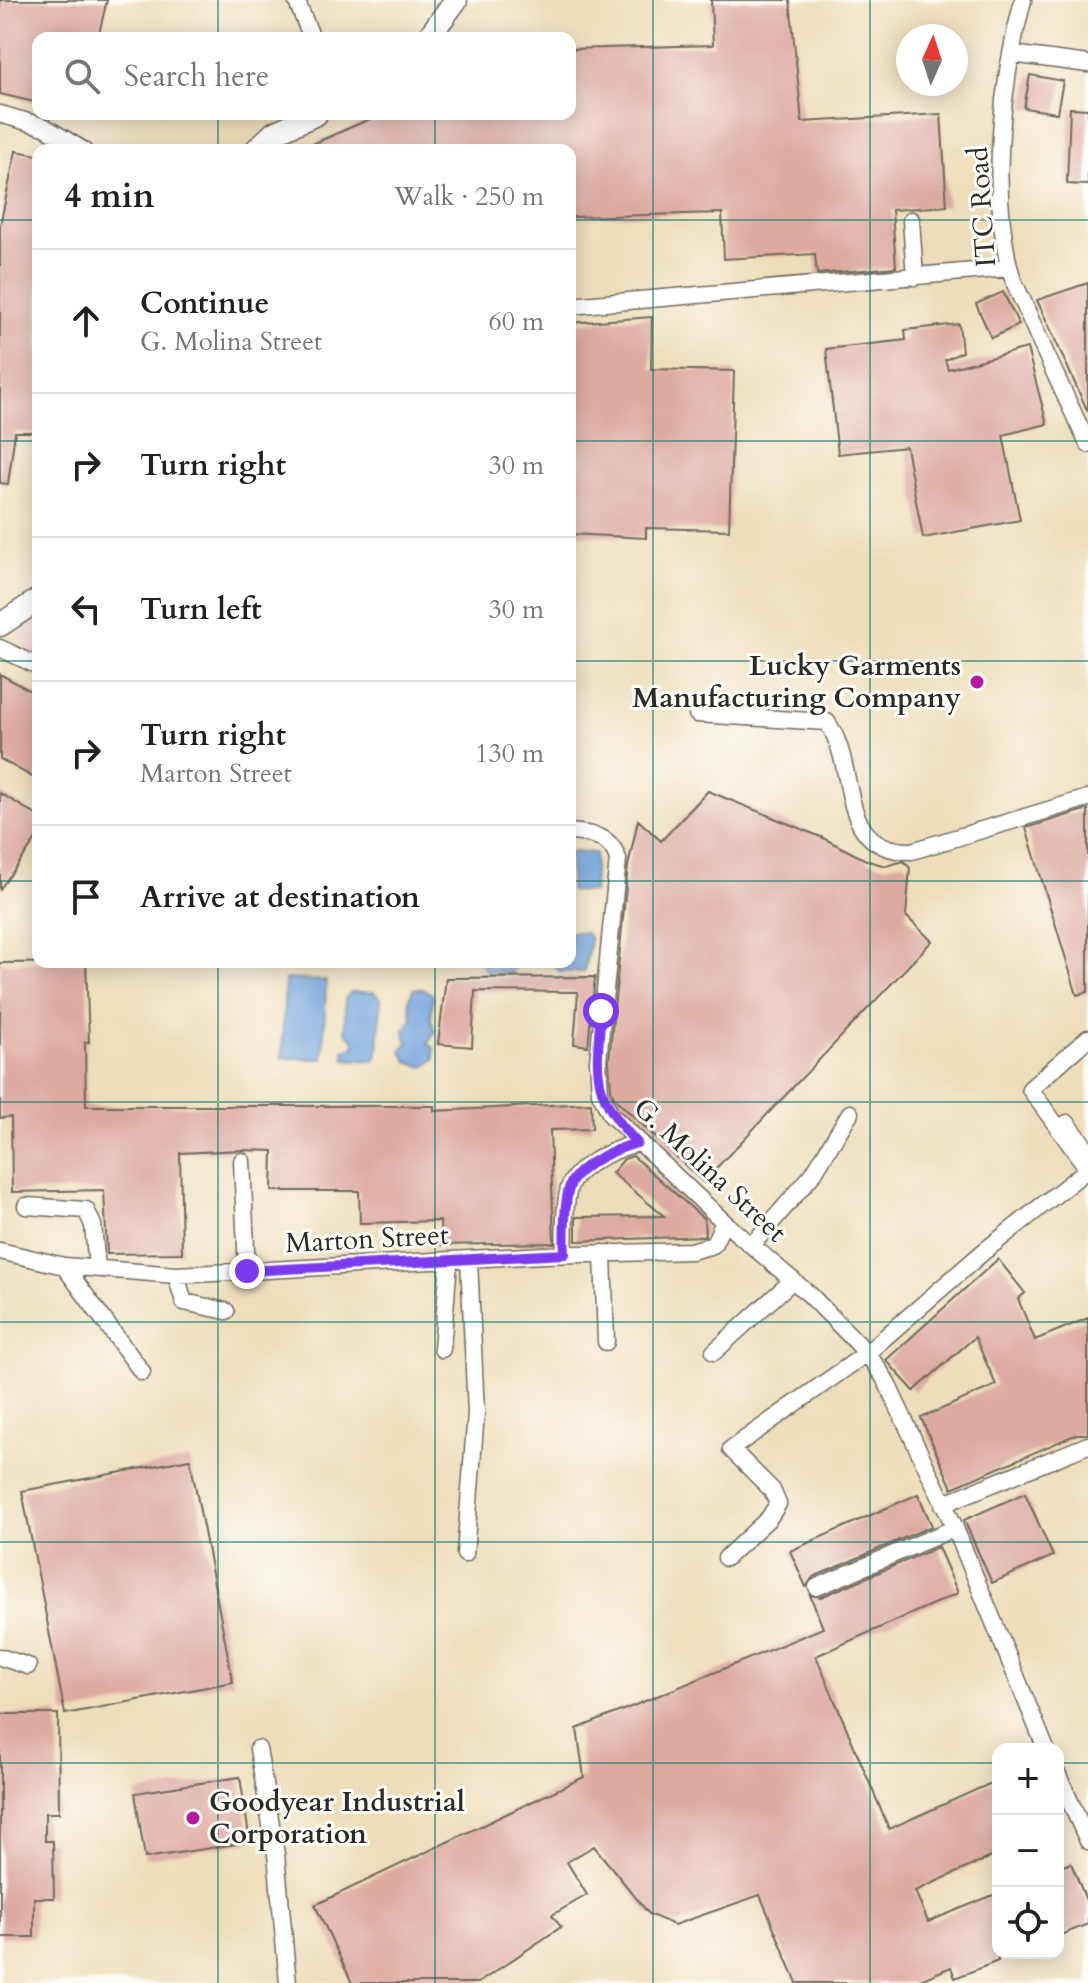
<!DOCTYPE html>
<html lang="en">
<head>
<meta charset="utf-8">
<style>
	:root { --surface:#fff; --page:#f2f2f2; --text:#202124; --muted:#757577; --line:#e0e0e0 }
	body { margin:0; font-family:Cardo,serif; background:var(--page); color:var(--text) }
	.controls { position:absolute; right:24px; bottom:24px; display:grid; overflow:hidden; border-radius:16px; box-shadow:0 4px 20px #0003 }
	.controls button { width:72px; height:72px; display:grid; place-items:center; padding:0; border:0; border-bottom:2px solid var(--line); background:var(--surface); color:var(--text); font:40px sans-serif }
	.compass { position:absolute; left:896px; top:24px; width:72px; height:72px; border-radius:50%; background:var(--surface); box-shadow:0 4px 20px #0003; rotate:3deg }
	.stop { position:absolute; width:24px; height:24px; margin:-18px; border:6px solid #7c3aed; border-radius:50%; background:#fff }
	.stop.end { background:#7c3aed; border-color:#fff; box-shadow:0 2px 8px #0008 }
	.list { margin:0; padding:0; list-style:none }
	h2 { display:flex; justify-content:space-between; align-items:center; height:104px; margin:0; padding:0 32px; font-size:34px }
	h2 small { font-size:26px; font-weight:400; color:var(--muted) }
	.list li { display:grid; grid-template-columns:52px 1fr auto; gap:24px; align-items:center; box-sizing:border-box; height:144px; padding:0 32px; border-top:2px solid var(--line) }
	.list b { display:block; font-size:30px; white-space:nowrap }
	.list p { margin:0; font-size:26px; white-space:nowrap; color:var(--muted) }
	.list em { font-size:26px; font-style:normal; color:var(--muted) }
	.icon { flex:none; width:44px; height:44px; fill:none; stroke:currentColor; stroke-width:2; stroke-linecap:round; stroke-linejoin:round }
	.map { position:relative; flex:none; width:1088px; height:1983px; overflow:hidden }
	.search { position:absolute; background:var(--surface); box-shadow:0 4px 20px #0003; left:32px; top:32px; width:544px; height:88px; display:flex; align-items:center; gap:20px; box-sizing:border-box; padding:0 28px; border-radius:16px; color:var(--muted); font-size:30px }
	.panel { position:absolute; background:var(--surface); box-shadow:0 4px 20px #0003; left:32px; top:144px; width:544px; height:824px; border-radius:16px }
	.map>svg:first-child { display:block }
	.built { fill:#f7cfd2 }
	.water { fill:#6ea0d9; stroke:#4c6682; stroke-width:2 }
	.building { fill:#ddaaa0 }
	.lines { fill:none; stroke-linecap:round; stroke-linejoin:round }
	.minor-casing { stroke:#6f695d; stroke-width:19 }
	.major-casing { stroke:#6f695d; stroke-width:25 }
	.minor { stroke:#fff; stroke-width:16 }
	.major { stroke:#fff; stroke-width:22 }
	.route { stroke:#7c3aed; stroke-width:10 }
	.grid { fill:none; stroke:#0f766e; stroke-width:2; stroke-opacity:0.55 }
	.poi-dot { fill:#b5179e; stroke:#fdfcf7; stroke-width:3 }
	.labels { text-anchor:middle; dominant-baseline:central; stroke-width:6; stroke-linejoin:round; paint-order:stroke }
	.street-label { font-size:28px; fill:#2b2b2b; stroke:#fdfcf7 }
	.poi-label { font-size:28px; font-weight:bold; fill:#2b2b2b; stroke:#fdfcf7; text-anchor:end }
</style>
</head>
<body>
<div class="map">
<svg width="1088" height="1983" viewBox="0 0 1088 1983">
	<rect width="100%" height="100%" fill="#fdfcf7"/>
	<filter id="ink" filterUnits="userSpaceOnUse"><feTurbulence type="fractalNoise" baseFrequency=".0125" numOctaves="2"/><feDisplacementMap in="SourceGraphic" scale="16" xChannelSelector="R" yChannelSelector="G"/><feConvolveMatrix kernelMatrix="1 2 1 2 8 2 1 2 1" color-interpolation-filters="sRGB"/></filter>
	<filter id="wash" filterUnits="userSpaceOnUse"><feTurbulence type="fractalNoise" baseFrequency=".006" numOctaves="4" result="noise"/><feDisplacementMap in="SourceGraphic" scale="32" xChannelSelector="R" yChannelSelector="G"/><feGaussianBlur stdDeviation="1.8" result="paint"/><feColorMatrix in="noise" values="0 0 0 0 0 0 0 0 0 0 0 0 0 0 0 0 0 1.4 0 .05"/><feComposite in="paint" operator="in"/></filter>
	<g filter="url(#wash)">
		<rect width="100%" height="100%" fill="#eeddba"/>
		<!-- built -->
		<path class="built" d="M38,620V661L17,635Z"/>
		<!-- water -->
		<path class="water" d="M570,852L595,853L593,892L570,891Z
			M570,932H585L590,939L584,972H560L553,964L570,962Z
			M480,962H517V964L511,973L487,972Z
			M285,979L326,981L323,1059L282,1058Z
			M413,989H424L433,995L431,1020L435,1031L428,1043L434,1048L435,1059L424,1067L409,1063L401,1051L408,1043L404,1031L412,1019L409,999Z
			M351,992H374L381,999L378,1053L374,1061L345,1059L344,1050L354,1047L355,1041L345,1031V999Z"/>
		<g id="blocks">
			<!-- building -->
			<path class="building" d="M0,0H107L98,38H38V103L0,94Z
				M711,0H790L802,122L941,114L947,206L892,210L896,267L817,274L815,254L724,259L722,213L570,217V150H299L381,114H573L571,49L713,45Z
				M1030,75L1063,81L1057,113L1024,108Z
				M1070,108L1088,109V185L1067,184Z
				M16,151L38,155V432H15L8,484L0,483V225Z
				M1088,283V412L1037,300Z
				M1003,292L1019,325L991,338L976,304Z
				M652,317L651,369L734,371L729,530L646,528V538L570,534V323Z
				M959,324L962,352L945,360L948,369L1027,348L1047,424L1003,435L1020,520L923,538L906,447L838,454L826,349L906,340L905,330Z
				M0,674L38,695V780L0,759Z
				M708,791L821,837L868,861L886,866L904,861L910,868L906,916L932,941L703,1182L615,1099L611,1090L609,1061L628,866L638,820L661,841Z
				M0,793L38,816V837L0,889Z
				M1088,809V992L1077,995L1026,828Z
				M86,962L89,1042H85L86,1106H434V1111L591,1103L592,1129L550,1130L554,1243L441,1245L440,1221L360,1223L359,1191H272L273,1151L242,1150L180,1153L182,1253L107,1254L104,1190L12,1192L11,1117L0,1118V963Z
				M595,977L588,1046L574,1044L578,992L475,991L472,1047L438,1044L446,978Z
				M633,1156L704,1219L705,1236L576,1241V1217L664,1216L612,1173L624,1159Z
				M998,1259L1025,1293L1018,1299L1035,1340L1088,1318V1434H1077L952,1488L921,1418L996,1385L975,1337L914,1391L886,1360Z
				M190,1459L233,1682L65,1714L22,1491Z
				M1025,1493L1053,1556L992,1583L964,1520Z
				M918,1494L932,1526L813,1577L806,1587L790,1551Z
				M938,1547L958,1593L816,1656L889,1829L998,1780V1854L915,1891L928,1922L998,1893V1961L955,1978L951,1967L913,1983H797L760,1895L674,1925L649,1914L594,1846L567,1862L587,1895L552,1915L561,1927L478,1983H352L315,1905L584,1777L577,1729L823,1628L810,1595L821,1597Z
				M0,1714H58L59,1813H45V1841H53L54,1898H34V1937H0Z
				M240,1777L250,1842L145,1858L135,1793Z
				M1071,1863L1088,1905V1924L1058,1936V1868Z"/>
		</g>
	</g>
	<g filter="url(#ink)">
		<use href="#blocks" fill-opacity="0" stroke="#6f695d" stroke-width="2"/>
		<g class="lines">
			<defs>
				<path id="minor" d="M296,0L312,38
					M1023,0C1002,79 990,186 1009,266C1012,281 1021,296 1027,311C1046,356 1067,400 1088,444
					M1012,54L1088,64
					M0,114L45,127L83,150
					M911,220L915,277
					M570,306L1009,268
					M0,648L38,666
					M697,714L827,722C860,768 834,852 912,851L1088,798
					M570,832C593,834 610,835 618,859L598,1061L600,1093L611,1115L724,1222L810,1295L867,1353L885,1379L955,1528L1046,1749
					M1067,1123L1088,1150
					M242,1161L247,1271
					M26,1206L86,1210L93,1225L97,1268
					M752,1245L813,1174L850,1113
					M0,1251L64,1266L176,1275L544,1255L691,1251L713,1245L724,1222
					M603,1253L606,1342
					M565,1254C564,1237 564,1198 571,1183C582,1163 616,1149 637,1143
					M64,1266L142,1372
					M176,1275L184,1302L226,1311
					M442,1349L449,1261
					M714,1352L793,1280
					M943,1504L1088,1445
					M465,1554L476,1413L469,1260
					M726,1558L769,1518L778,1504L772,1490L731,1449L867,1353L982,1253L1088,1169L1030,1089L1088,1038
					M817,1587L955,1528
					M0,1657L28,1666
					M258,1749L276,1854L288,1983
					M1058,1775L1088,1841"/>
				<path id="major" d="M428,38L456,0
					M256,150L274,133L316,114
					M0,625L38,600"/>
			</defs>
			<!-- minor casing -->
			<use href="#minor" class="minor-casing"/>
			<!-- major casing -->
			<use href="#major" class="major-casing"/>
			<!-- minor -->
			<use href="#minor" class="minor"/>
			<!-- major -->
			<use href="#major" class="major"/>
		</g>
	</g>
	<g class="lines" filter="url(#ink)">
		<!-- route -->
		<path class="route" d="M247,1271L565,1254C564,1237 564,1198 571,1183C582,1163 616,1149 637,1143C591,1093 596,1075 601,1011"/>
	</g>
	<!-- grid -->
	<path class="grid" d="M218,0V38M435,0V38M653,0V1983M870,0V1983M218,114V150M435,114V150M0,220H38M570,220H1088M0,441H38M570,441H1088M0,661H38M570,661H1088M0,881H38M570,881H1088M218,962V1983M435,962V1983M0,1102H1088M0,1322H1088M0,1542H1088M0,1763H998M1058,1763H1088"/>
	<!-- markers -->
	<g class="poi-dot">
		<circle cx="977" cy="682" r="8"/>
		<circle cx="193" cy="1818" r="8"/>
	</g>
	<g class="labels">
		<!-- street labels -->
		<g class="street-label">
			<text transform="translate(982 207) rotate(-94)">ITC Road</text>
			<text transform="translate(710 1170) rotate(43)">G. Molina Street</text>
			<text transform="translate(367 1239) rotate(-3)">Marton Street</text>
		</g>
		<!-- poi labels -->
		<g class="poi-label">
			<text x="961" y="666">Lucky Garments<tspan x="961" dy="32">Manufacturing Company</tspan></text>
			<text x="209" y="1802" text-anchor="start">Goodyear Industrial<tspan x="209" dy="32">Corporation</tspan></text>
		</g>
	</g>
</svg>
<div class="controls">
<button>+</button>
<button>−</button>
<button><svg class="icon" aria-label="locate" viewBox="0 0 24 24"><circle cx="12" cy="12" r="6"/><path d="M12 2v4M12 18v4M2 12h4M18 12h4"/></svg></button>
</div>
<svg class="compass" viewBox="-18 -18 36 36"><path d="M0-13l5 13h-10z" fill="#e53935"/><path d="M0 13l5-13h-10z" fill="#757577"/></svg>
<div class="stop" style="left:601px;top:1011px"></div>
<div class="stop end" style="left:247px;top:1271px"></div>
<div class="search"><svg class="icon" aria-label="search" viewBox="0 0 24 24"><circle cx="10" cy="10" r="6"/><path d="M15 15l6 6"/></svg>Search here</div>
<section class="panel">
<h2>4 min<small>Walk · 250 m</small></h2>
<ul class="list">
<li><svg class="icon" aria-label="ahead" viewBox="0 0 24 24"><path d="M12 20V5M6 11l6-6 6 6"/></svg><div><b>Continue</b><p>G. Molina Street</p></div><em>60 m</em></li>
<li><svg class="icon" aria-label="right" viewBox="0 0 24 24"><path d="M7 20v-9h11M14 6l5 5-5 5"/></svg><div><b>Turn right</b></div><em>30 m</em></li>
<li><svg class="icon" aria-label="left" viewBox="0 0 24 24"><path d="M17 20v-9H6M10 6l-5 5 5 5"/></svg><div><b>Turn left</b></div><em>30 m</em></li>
<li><svg class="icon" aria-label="right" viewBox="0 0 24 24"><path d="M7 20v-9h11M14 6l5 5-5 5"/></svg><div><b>Turn right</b><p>Marton Street</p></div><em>130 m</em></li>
<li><svg class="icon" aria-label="arrive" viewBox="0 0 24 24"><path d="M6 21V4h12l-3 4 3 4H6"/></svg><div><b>Arrive at destination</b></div></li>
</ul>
</section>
</div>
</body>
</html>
